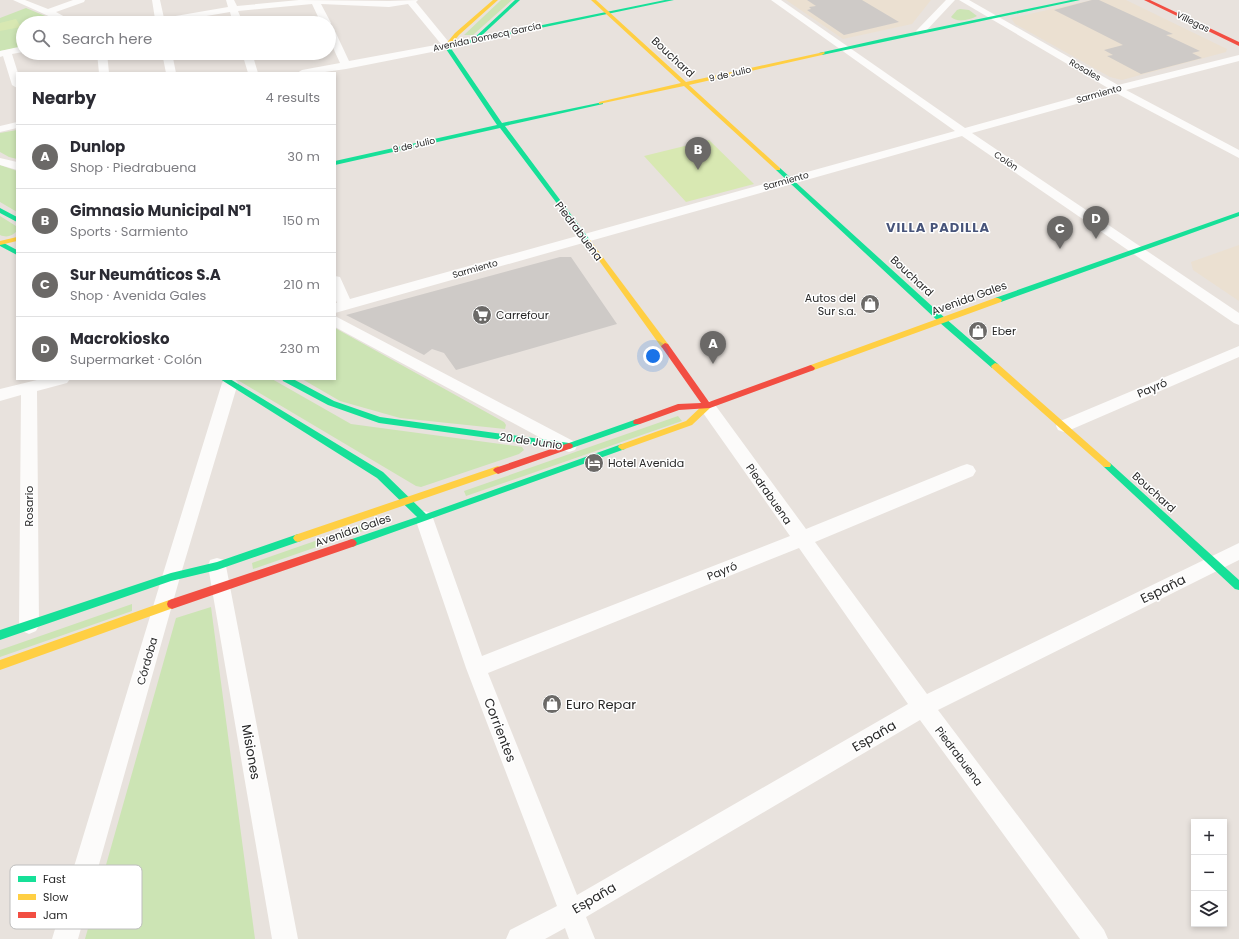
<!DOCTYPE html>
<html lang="en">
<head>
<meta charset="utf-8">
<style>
	:root { --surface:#fff; --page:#f7f7f7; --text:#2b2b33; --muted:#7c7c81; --line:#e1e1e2; --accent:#6b6967 }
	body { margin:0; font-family:Poppins,sans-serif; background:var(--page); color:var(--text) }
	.controls { position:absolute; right:12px; bottom:12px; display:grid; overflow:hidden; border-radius:0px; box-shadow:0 2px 6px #0003 }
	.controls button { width:36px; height:36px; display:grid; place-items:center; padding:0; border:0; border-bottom:1px solid var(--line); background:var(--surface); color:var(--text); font:20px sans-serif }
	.you { position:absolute; left:653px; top:356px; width:14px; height:14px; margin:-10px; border:3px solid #fff; border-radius:50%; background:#1a73e8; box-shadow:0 0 0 6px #1a73e833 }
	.badge { display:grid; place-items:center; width:26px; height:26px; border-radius:50%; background:var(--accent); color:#fff; font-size:13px; font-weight:700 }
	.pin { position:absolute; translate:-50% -33px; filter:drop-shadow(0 1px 2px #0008) }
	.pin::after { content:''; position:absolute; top:21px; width:14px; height:12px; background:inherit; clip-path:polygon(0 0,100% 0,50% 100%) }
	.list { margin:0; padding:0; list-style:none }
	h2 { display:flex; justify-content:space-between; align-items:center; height:52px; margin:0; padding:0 16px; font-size:17px }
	h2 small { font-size:13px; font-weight:400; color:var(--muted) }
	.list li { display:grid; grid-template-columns:26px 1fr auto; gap:12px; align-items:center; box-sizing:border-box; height:64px; padding:0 16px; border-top:1px solid var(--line) }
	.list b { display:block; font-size:15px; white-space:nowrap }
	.list p { margin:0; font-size:13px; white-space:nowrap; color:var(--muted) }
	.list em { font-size:13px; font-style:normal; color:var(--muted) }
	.icon { flex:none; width:22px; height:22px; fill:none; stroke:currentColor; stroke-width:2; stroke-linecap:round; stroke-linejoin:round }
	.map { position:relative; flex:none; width:1239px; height:939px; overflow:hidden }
	.search { position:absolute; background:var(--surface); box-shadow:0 2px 6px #0003; left:16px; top:16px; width:320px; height:44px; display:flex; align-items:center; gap:10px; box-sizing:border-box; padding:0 14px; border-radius:22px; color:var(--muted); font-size:15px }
	.panel { position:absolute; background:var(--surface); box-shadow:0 2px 6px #0003; left:16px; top:72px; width:320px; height:308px; border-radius:0px }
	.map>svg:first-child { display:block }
	.education { fill:#ebe0d1 }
	.green { fill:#cce4b4 }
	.pitch { fill:#d8e8b2 }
	.building { fill:#cecac7 }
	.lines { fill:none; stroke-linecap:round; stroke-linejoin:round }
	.street { fill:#fcfbfa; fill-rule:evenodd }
	.fast { fill:#16e098; fill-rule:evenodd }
	.slow { fill:#ffcf43; fill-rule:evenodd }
	.jam { fill:#f24e42; fill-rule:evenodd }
	.labels { text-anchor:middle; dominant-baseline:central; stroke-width:3; stroke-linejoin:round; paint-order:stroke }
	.far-street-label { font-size:9px; fill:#282828; stroke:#fff }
	.street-label { font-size:11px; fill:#282828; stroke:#fff }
	.poi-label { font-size:11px; fill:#282828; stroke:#fff; text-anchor:start }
	.far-district-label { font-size:13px; font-weight:bold; letter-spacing:1px; fill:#47547a; stroke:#fff }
	.near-street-label { font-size:13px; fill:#282828; stroke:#fff }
	.near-poi-label { font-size:13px; fill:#282828; stroke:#fff; text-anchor:start }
	.key { fill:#fff; stroke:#bebebe; stroke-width:1 }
	.key-label { font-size:11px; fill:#282828 }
</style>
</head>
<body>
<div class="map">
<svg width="1239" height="939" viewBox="0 0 1239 939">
	<rect width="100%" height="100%" fill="#e8e2dd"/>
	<!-- education -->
	<path class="education" d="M786,0H931L912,24L843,39Z
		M1092,0H1126L1227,49L1226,52L1122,80L1110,77L1015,24L1011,18Z
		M1239,245V301L1193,270L1191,262Z"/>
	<!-- green -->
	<path class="green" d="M501,0H512L473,35H464Z
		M26,8L50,18L37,23H23V28L17,31L23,34V47L0,51V18Z
		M960,9L969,10L977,16C970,20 957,23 951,17L957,10Z
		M17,130V159L9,157L0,152V133Z
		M0,165L17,171V212L0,202Z
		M0,216L16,226L17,231C12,236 7,238 0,235Z
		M335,328L504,422L506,425L505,429L400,418L340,401L302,379H335Z
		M236,379H272L351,424L516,446L522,447L524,450L519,454L421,487L416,486Z
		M678,416L682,421L466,496L464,491Z
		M378,519L380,525L253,569L252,563Z
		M132,604V611L0,657V650Z
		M211,607L255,939H85L176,618Z"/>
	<!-- pitch -->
	<path class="pitch" d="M16,19L21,27L0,31V23Z
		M709,140L754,184L686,202L644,156Z"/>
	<!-- building -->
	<path class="building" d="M807,0H862L899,22L844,35L807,10L811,9L809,7L816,6Z
		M1092,0H1099L1173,34L1166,35L1200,51L1192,53L1202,58L1141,74L1107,56L1113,55L1104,50L1123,45L1054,10Z
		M560,257H571L617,324L456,370L444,353L432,349L424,355L346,315Z"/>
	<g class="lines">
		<!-- street -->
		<path class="street" d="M13,0H25L48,9L73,0H85L84,2L56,12L76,23H64Z
			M152,0H160L164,18L228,7L226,0H234L237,6L299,0L389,1L418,0L416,2L452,46L447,49L346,69L318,73H297L302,70L340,63L329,39V26L334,29L349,61L441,44L408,4L389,7L321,4L331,23L329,25V23H321L312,4L238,11L243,23H233L230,12L165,23H145L147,21L155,19Z
			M771,0H781L965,128L1108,88L959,0H969L1118,85L1239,55V61L1126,90L1239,150V158L1116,93L972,133L1239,313V325L1234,323L962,136L335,313V303H337L335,298V276L340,277L350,299L955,131Z
			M946,0H955L924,33H918L916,31L918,29Z
			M23,46V52L12,54L18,73H17V88L12,85L3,56L0,57V51Z
			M97,53H107L109,73H99Z
			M162,53H172L176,73H166Z
			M242,53H252L258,73H248Z
			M17,122V128L0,132V126Z
			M0,158L17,162V170L0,165Z
			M335,316L575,442L577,446L575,450L569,452L563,450L335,327Z
			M1239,346V357L1070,430L1064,432L1058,430L1056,426L1058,422Z
			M41,379H70L67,383L37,391L39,625L36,631L29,634L22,631L19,625L21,395L0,401V389Z
			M225,379H235L238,383L180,577L78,939H52L162,577L222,383Z
			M707,400L713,402L806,529L961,466L967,464L973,466L976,471L973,476L815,542L927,694L1239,543V560L938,710L1104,930L1108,939H1080L920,720L586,917L595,939H569L565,928L545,939H506L510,930L557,906L466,668L415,518L418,513L424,511L430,513L433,518L482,656L790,536L701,410L699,406L701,402ZM799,548L908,704L577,895L488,673Z
			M217,558L224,560L226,566L298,939H272L208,566L210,560Z"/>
		<!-- fast -->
		<path class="fast" d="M515,0H520L479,38L665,0H674L450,47L502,123L603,102V104L505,126L590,240V242H586L500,128L335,165V161L497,125L444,46L473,39Z
			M1071,0H1080L822,55L819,53L886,38Z
			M776,168H780L945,318L998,364L999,366L998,368H992L939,322L776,170Z
			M0,208L17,217V222L0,213Z
			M1239,212V216L1001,302H998L994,300L995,298Z
			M0,241L17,250V255L0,246Z
			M220,379H230L383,472L426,514L619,445L622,444L626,447L625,449L352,547L349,546L347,543L349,540L417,517L377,478Z
			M282,379H293L334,401L380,417L569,443L637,419L641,422L640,424L569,449L379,423L328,405L283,381Z
			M1107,462L1110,463L1239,580V590L1235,589L1104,467L1103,465L1104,463Z
			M298,534L301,535L303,538L301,541L217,570L171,581L0,640V630L171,573L217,562Z"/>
		<!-- slow -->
		<path class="slow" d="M493,0H498L459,35L449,47H445V45L455,33Z
			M591,0H596L686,82L824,52L825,53L822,55L689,85L780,168V170H776L684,86L599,104V102L681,83Z
			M17,237V241L0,245V241Z
			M588,239L590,240L668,344L669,346L668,348H662L585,241Z
			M995,298H998L1002,300L1001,302L814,370L811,371L807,368L808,366Z
			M995,363L998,364L1110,463L1111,465L1110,467H1104L992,368L991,366Z
			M707,403L710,404L711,406L710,408L692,425L622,450L618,447L619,445L686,421L704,404Z
			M498,466L501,468L503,470L501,472L298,542L295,541L293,538L295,535Z
			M172,599L176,601L177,604L176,607L0,670V660Z"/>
		<!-- jam -->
		<path class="jam" d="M1144,0H1150L1239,42V46Z
			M665,343L668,344L709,402L808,366L811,365L815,368L814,370L710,408L679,410L640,424H634L633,422L634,420L678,404L701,403L661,346Z
			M569,443L572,444L573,446L572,448L498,474L495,472L493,470L495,468Z
			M352,539L355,540L357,543L355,546L172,609L168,607L167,604L168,601L172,599Z"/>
	</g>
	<!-- icons -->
	<defs>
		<symbol id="shop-disc" viewBox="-11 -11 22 22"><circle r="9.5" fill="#6b6967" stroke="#fff"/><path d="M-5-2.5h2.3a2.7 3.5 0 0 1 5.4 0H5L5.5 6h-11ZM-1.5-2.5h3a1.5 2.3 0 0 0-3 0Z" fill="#fff"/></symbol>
		<symbol id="supermarket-disc" viewBox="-11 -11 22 22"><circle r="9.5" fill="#6b6967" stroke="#fff"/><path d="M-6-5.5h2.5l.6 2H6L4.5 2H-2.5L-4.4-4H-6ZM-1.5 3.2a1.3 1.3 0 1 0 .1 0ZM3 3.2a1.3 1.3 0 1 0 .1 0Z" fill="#fff"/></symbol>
		<symbol id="hotel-disc" viewBox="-11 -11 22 22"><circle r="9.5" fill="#6b6967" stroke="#fff"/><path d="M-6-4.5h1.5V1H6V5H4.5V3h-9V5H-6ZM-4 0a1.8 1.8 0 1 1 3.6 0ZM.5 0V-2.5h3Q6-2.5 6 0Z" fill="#fff"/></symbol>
	</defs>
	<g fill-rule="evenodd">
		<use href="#shop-disc" x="859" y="293" width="22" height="22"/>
		<use href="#supermarket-disc" x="471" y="304" width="22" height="22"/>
		<use href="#shop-disc" x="967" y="320" width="22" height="22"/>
		<use href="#hotel-disc" x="583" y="452" width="22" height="22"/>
		<use href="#shop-disc" x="541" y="693" width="22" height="22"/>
	</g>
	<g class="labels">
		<!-- far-street labels -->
		<g class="far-street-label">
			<text transform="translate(1193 22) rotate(26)">Villegas</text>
			<text transform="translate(487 37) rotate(-12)">Avenida Domecq García</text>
			<text transform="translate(1085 70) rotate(30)">Rosales</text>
			<text transform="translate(730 74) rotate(-13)">9 de Julio</text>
			<text transform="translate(1099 94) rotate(-16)">Sarmiento</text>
			<text transform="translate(414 145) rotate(-13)">9 de Julio</text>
			<text transform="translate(1006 161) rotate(34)">Colón</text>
			<text transform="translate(786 181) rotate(-16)">Sarmiento</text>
			<text transform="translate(475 269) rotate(-16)">Sarmiento</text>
		</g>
		<!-- street labels -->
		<g class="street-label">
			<text transform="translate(673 57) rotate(43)">Bouchard</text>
			<text transform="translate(579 231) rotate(53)">Piedrabuena</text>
			<text transform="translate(912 276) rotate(43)">Bouchard</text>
			<text transform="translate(969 298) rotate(-20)">Avenida Gales</text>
			<text transform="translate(1152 388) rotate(-23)">Payró</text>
			<text transform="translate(531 441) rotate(8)">20 de Junio</text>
			<text transform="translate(1154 492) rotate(42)">Bouchard</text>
			<text transform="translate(769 494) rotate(55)">Piedrabuena</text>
			<text transform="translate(29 506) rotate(-90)">Rosario</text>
			<text transform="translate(353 530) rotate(-19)">Avenida Gales</text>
			<text transform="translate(722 571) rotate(-22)">Payró</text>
			<text transform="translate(147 661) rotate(-74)">Córdoba</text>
			<text transform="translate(959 756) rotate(53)">Piedrabuena</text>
		</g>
		<!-- poi labels -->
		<g class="poi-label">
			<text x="856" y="298" text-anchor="end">Autos del<tspan x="856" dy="13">Sur s.a.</tspan></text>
			<text x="496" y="315">Carrefour</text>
			<text x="992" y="331">Eber</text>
			<text x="608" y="463">Hotel Avenida</text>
		</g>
		<!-- far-district labels -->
		<g class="far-district-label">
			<text x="938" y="227">VILLA PADILLA</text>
		</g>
		<!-- near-street labels -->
		<g class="near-street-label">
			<text transform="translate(1163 589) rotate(-26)">España</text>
			<text transform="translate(500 730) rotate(69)">Corrientes</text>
			<text transform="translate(874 736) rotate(-30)">España</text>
			<text transform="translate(251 752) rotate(80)">Misiones</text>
			<text transform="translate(594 898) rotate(-30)">España</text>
		</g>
		<!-- near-poi labels -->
		<g class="near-poi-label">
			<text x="566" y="704">Euro Repar</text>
		</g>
	</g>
	<!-- legend -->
	<rect x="10" y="865" width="132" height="64" rx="6" class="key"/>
	<rect x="18" y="876" width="18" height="6" fill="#16e098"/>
	<rect x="18" y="894" width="18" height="6" fill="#ffcf43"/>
	<rect x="18" y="912" width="18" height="6" fill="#f24e42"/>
	<g class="key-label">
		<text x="43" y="883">Fast</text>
		<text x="43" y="901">Slow</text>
		<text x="43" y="919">Jam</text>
	</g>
</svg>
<div class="controls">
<button>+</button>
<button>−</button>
<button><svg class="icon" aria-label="layers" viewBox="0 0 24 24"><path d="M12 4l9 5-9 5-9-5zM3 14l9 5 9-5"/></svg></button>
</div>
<div class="you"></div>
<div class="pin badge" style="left:713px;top:364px">A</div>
<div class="pin badge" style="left:698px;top:170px">B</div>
<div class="pin badge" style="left:1060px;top:249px">C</div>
<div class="pin badge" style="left:1096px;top:239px">D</div>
<div class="search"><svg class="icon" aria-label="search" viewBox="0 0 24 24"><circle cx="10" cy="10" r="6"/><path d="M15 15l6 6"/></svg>Search here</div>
<section class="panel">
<h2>Nearby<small>4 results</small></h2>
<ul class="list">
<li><span class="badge">A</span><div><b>Dunlop</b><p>Shop · Piedrabuena</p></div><em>30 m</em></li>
<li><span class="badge">B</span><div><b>Gimnasio Municipal N°1</b><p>Sports · Sarmiento</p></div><em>150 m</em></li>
<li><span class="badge">C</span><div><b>Sur Neumáticos S.A</b><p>Shop · Avenida Gales</p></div><em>210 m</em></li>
<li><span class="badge">D</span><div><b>Macrokiosko</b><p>Supermarket · Colón</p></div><em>230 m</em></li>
</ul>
</section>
</div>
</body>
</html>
